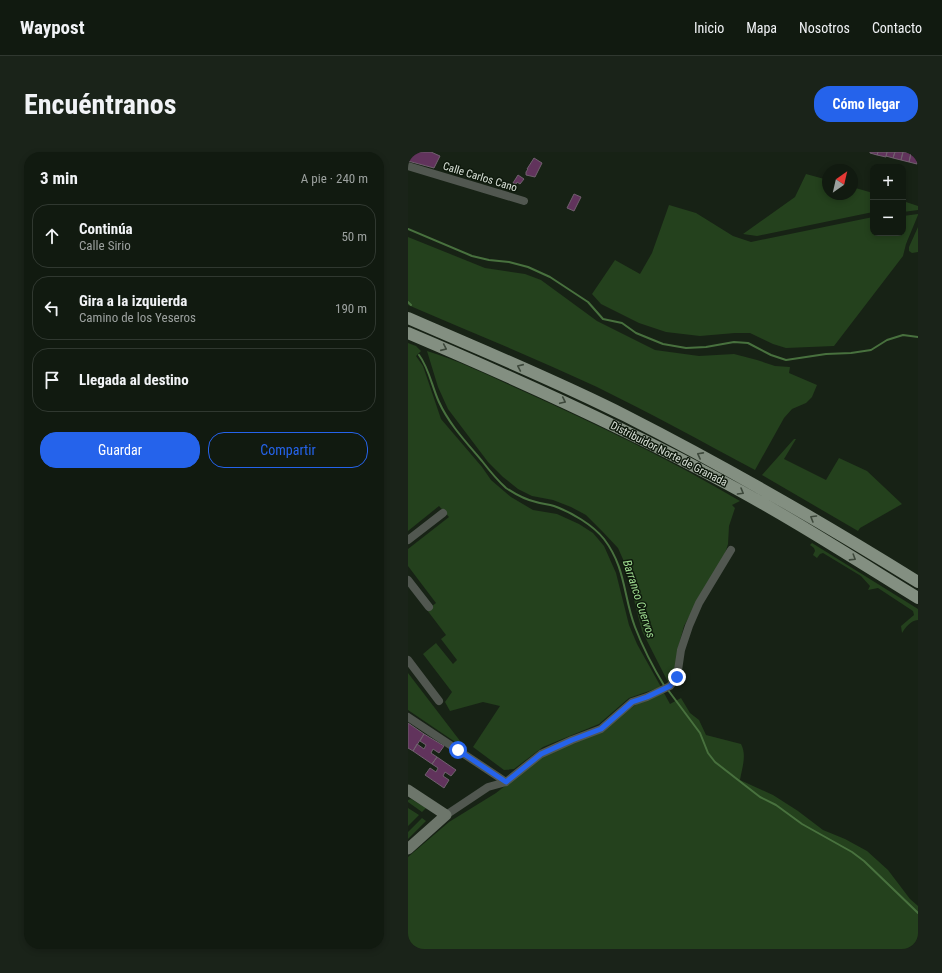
<!DOCTYPE html>
<html lang="es">
<head>
<meta charset="utf-8">
<style>
	:root { --surface:#111a10; --page:#1a2319; --text:#f1f3f6; --muted:#9ca19f; --line:#303830; --accent:#2563eb }
	body { margin:0; font-family:"Roboto Condensed",sans-serif; background:var(--page); color:var(--text) }
	.controls { position:absolute; right:12px; top:12px; display:grid; overflow:hidden; border-radius:8px; box-shadow:0 2px 6px #0003 }
	.controls button { width:36px; height:36px; display:grid; place-items:center; padding:0; border:0; border-bottom:1px solid var(--line); background:var(--surface); color:var(--text); font:20px sans-serif }
	.compass { position:absolute; left:414px; top:12px; width:36px; height:36px; border-radius:50%; background:var(--surface); box-shadow:0 2px 6px #0003; rotate:34deg }
	.stop { position:absolute; width:12px; height:12px; margin:-9px; border:3px solid #2563eb; border-radius:50%; background:#fff }
	.stop.end { background:#2563eb; border-color:#fff; box-shadow:0 1px 4px #0008 }
	.list { margin:0; padding:0; list-style:none }
	h2 { display:flex; justify-content:space-between; align-items:center; height:52px; margin:0; padding:0 16px; font-size:17px }
	h2 small { font-size:13px; font-weight:400; color:var(--muted) }
	.list li { display:grid; grid-template-columns:26px 1fr auto; gap:12px; align-items:center; box-sizing:border-box; height:64px; margin:0 8px 8px; padding:0 8px; border:1px solid var(--line); border-radius:16px }
	.list b { display:block; font-size:15px; white-space:nowrap }
	.list p { margin:0; font-size:13px; white-space:nowrap; color:var(--muted) }
	.list em { font-size:13px; font-style:normal; color:var(--muted) }
	.actions { display:flex; gap:8px; padding:12px 16px }
	.actions a { flex:1; padding:9px 0; border:1px solid var(--accent); border-radius:16px; text-align:center; font-size:14px; color:var(--accent) }
	.actions .main { background:var(--accent); color:#fff }
	.icon { flex:none; width:22px; height:22px; fill:none; stroke:currentColor; stroke-width:2; stroke-linecap:round; stroke-linejoin:round }
	.map { position:relative; flex:none; width:510px; height:797px; overflow:hidden; border-radius:16px }
	header { display:flex; align-items:center; gap:24px; box-sizing:border-box; height:56px; padding:0 20px; background:var(--surface); border-bottom:1px solid var(--line) }
	header strong { font-size:19px }
	nav { display:flex; gap:22px; margin-inline-start:auto; font-size:14px }
	.intro { display:flex; align-items:center; justify-content:space-between; box-sizing:border-box; height:96px; padding:0 24px }
	h1 { margin:0; font-size:28px }
	.button { padding:10px 18px; border-radius:16px; background:var(--accent); color:#fff; font-size:14px; font-weight:700 }
	main { display:flex; gap:24px; padding:0 24px }
	aside { flex:1; background:var(--surface); border-radius:16px; box-shadow:0 2px 6px #0003 }
	.map>svg:first-child { display:block }
	.green { fill:#24411d }
	.lines { fill:none; stroke-linecap:round; stroke-linejoin:round }
	.stream { stroke:#48713e; stroke-width:2 }
	.building { fill:#61335c; stroke:#70606e }
	.street { stroke:#515750; stroke-width:8 }
	.secondary { stroke:#6d766b; stroke-width:11 }
	.primary { stroke:#838f81; stroke-width:12 }
	.oneway { stroke:#3d483b }
	.route { stroke:#2563eb; stroke-width:5 }
	.labels { text-anchor:middle; dominant-baseline:central; stroke-width:3; stroke-linejoin:round; paint-order:stroke }
	.street-label { font-size:11px; fill:#dae2d9; stroke:#0e190c }
	.water-label { font-size:12px; font-style:italic; fill:#9fdc91; stroke:#0e190c }
</style>
</head>
<body>
<header>
<strong>Waypost</strong>
<nav><a>Inicio</a><a>Mapa</a><a>Nosotros</a><a>Contacto</a></nav>
</header>
<div class="intro"><h1>Encuéntranos</h1><a class="button">Cómo llegar</a></div>
<main>
<aside>
<h2>3 min<small>A pie · 240 m</small></h2>
<ul class="list">
<li><svg class="icon" aria-label="ahead" viewBox="0 0 24 24"><path d="M12 20V5M6 11l6-6 6 6"/></svg><div><b>Continúa</b><p>Calle Sirio</p></div><em>50 m</em></li>
<li><svg class="icon" aria-label="left" viewBox="0 0 24 24"><path d="M17 20v-9H6M10 6l-5 5 5 5"/></svg><div><b>Gira a la izquierda</b><p>Camino de los Yeseros</p></div><em>190 m</em></li>
<li><svg class="icon" aria-label="arrive" viewBox="0 0 24 24"><path d="M6 21V4h12l-3 4 3 4H6"/></svg><div><b>Llegada al destino</b></div></li>
</ul>
<div class="actions"><a class="main">Guardar</a><a>Compartir</a></div>
</aside>
<div class="map">
<svg width="510" height="797" viewBox="0 0 510 797">
	<rect width="100%" height="100%" fill="#172215"/>
	<!-- green -->
	<path class="green" d="M398,22L420,28V42H444V35L465,41V60L349,84L335,82L387,45Z
		M495,49L510,54V58L495,60Z
		M261,53L288,61L325,84L343,90L465,65V81H495V64L510,62V63L498,92L495,104L426,194L378,196L365,192L342,181H327L292,184L258,180L231,171L193,152L184,142L207,108L232,122L244,101Z
		M510,75V100L504,101L501,99V95Z
		M0,85L77,116L117,122L133,128L189,169L247,198L291,204L326,202L349,208L367,214L382,215L381,221L409,233L404,245L398,251L384,257L376,266L347,318C295,290 242,261 189,235C127,206 63,180 0,153Z
		M0,191L8,194L13,199L8,204L15,214L33,267L74,315L83,328L103,345L125,358L149,362L171,372L185,381L196,394L208,421L221,473L229,492L253,535L221,546L191,572L135,595L106,617L96,618L65,595L92,554L75,550L42,559L37,550L44,540L15,502L28,491L45,512L49,508L33,487L38,483L19,458L28,451L0,414V397L41,365L31,354L0,379Z
		M19,199C53,209 85,226 117,240C190,273 263,308 332,349L324,353L327,356L321,374L320,392L316,405L288,452L276,474L270,496L268,519L261,532L234,479L227,452L222,423L210,396L194,379L178,363L163,355L145,348L124,344L110,337L95,325L80,310L40,257L30,235Z
		M386,287H388L376,307L418,328L431,306L459,319L494,352L452,376L450,379L354,323Z
		M404,391L510,457V468C502,469 498,475 494,481L493,474L506,463L505,459L470,436L460,438L462,434L453,424L415,401L412,402L409,406L405,403L407,399L406,396L402,393Z
		M0,521L59,598L0,558Z
		M256,541L262,552L273,546L282,561L291,568L298,583L333,592C339,603 334,616 332,628L365,643L390,659L415,678L437,687L459,699L480,718L502,747L510,754V797H0V705L41,670L88,641L139,601L199,574L230,551Z
		M3,647L18,656L14,660L0,650V648Z
		M0,656L11,663L0,674Z
		M14,666L18,669L0,687V680Z"/>
	<g class="lines">
		<!-- stream -->
		<path class="stream" d="M0,77L64,104L81,108L101,110L120,115L142,125L180,150L195,167L214,171L228,181L255,192L278,196L298,195L326,190L340,191L363,203L378,208L418,202L443,201L463,198L479,188L495,183L510,185
			M0,150L3,153
			M11,203C21,216 24,235 31,250C41,272 58,290 74,309C81,318 89,328 98,336C107,342 118,348 128,350C134,352 140,352 146,354C163,360 185,373 196,387C218,416 215,443 227,475C235,496 246,517 257,535
			M260,538L292,581L300,601L307,610L352,645L368,653L394,672L444,700L456,709L510,761"/>
	</g>
	<!-- building -->
	<path class="building" d="M0,0H23L32,4L26,16L0,9Z
		M462,0H470L469,3L462,1Z
		M470,0H479L478,5L469,3Z
		M479,0H487L485,6L478,4Z
		M487,0H495L493,8L485,6Z
		M495,0L503,1L501,10L493,8Z
		M503,1L510,2L509,12L501,10Z
		M126,6L134,11L127,25L118,23V20L120,17H119Z
		M110,23L116,27L112,32L109,30L108,32L105,31Z
		M166,42L173,45L166,59L159,56Z
		M0,571L16,582L5,599L0,596Z
		M16,582L36,594L31,601L25,597L23,601L29,605L24,612L5,599L9,592L16,597L18,593L12,589Z
		M29,605L48,618L43,624L37,620L35,624L41,628L36,636L17,623L22,616L28,620L30,616L24,612Z"/>
	<g class="lines">
		<!-- street -->
		<path class="street" d="M0,14L116,49
			M0,388L35,361
			M0,428L21,455
			M0,508L31,549
			M0,565L98,630
			M38,663L80,635L98,630L133,602L164,588L193,577L224,550L239,545L262,534L269,525L273,498L281,474L291,451L323,398"/>
		<!-- secondary -->
		<path class="secondary" d="M0,638L38,663L0,697"/>
		<!-- primary -->
		<path class="primary" d="M0,166C73,198 147,228 218,264C318,315 415,371 510,430
			M0,181C106,226 211,273 312,328C380,364 445,406 510,446"/>
	</g>
	<!-- one-way arrows -->
	<defs><path id="oneway-chevron" d="M-2-3.5L2.5 0L-2 3.5" fill="none" stroke-width="1.6" stroke-linecap="round" stroke-linejoin="round"/></defs>
	<g class="oneway">
		<use href="#oneway-chevron" transform="translate(36 196) rotate(24)"/>
		<use href="#oneway-chevron" transform="translate(112 215) rotate(-156)"/>
		<use href="#oneway-chevron" transform="translate(155 249) rotate(25)"/>
		<use href="#oneway-chevron" transform="translate(292 303) rotate(-152)"/>
		<use href="#oneway-chevron" transform="translate(333 340) rotate(30)"/>
		<use href="#oneway-chevron" transform="translate(405 366) rotate(-149)"/>
		<use href="#oneway-chevron" transform="translate(445 406) rotate(32)"/>
	</g>
	<g class="lines">
		<!-- route -->
		<path class="route" d="M50,598L98,630L133,602L164,588L193,577L224,550L239,545L262,534L269,525"/>
	</g>
	<g class="labels">
		<!-- street labels -->
		<g class="street-label">
			<text transform="translate(72 25) rotate(17)">Calle Carlos Cano</text>
			<text transform="translate(261 302) rotate(27)">Distribuidor Norte de Granada</text>
		</g>
		<!-- water labels -->
		<g class="water-label">
			<text transform="translate(231 447) rotate(72)">Barranco Cuervos</text>
		</g>
	</g>
</svg>
<div class="controls">
<button>+</button>
<button>−</button>
</div>
<svg class="compass" viewBox="-18 -18 36 36"><path d="M0-13l5 13h-10z" fill="#e53935"/><path d="M0 13l5-13h-10z" fill="#9ca19f"/></svg>
<div class="stop" style="left:50px;top:598px"></div>
<div class="stop end" style="left:269px;top:525px"></div>
</div>
</main>
</body>
</html>
